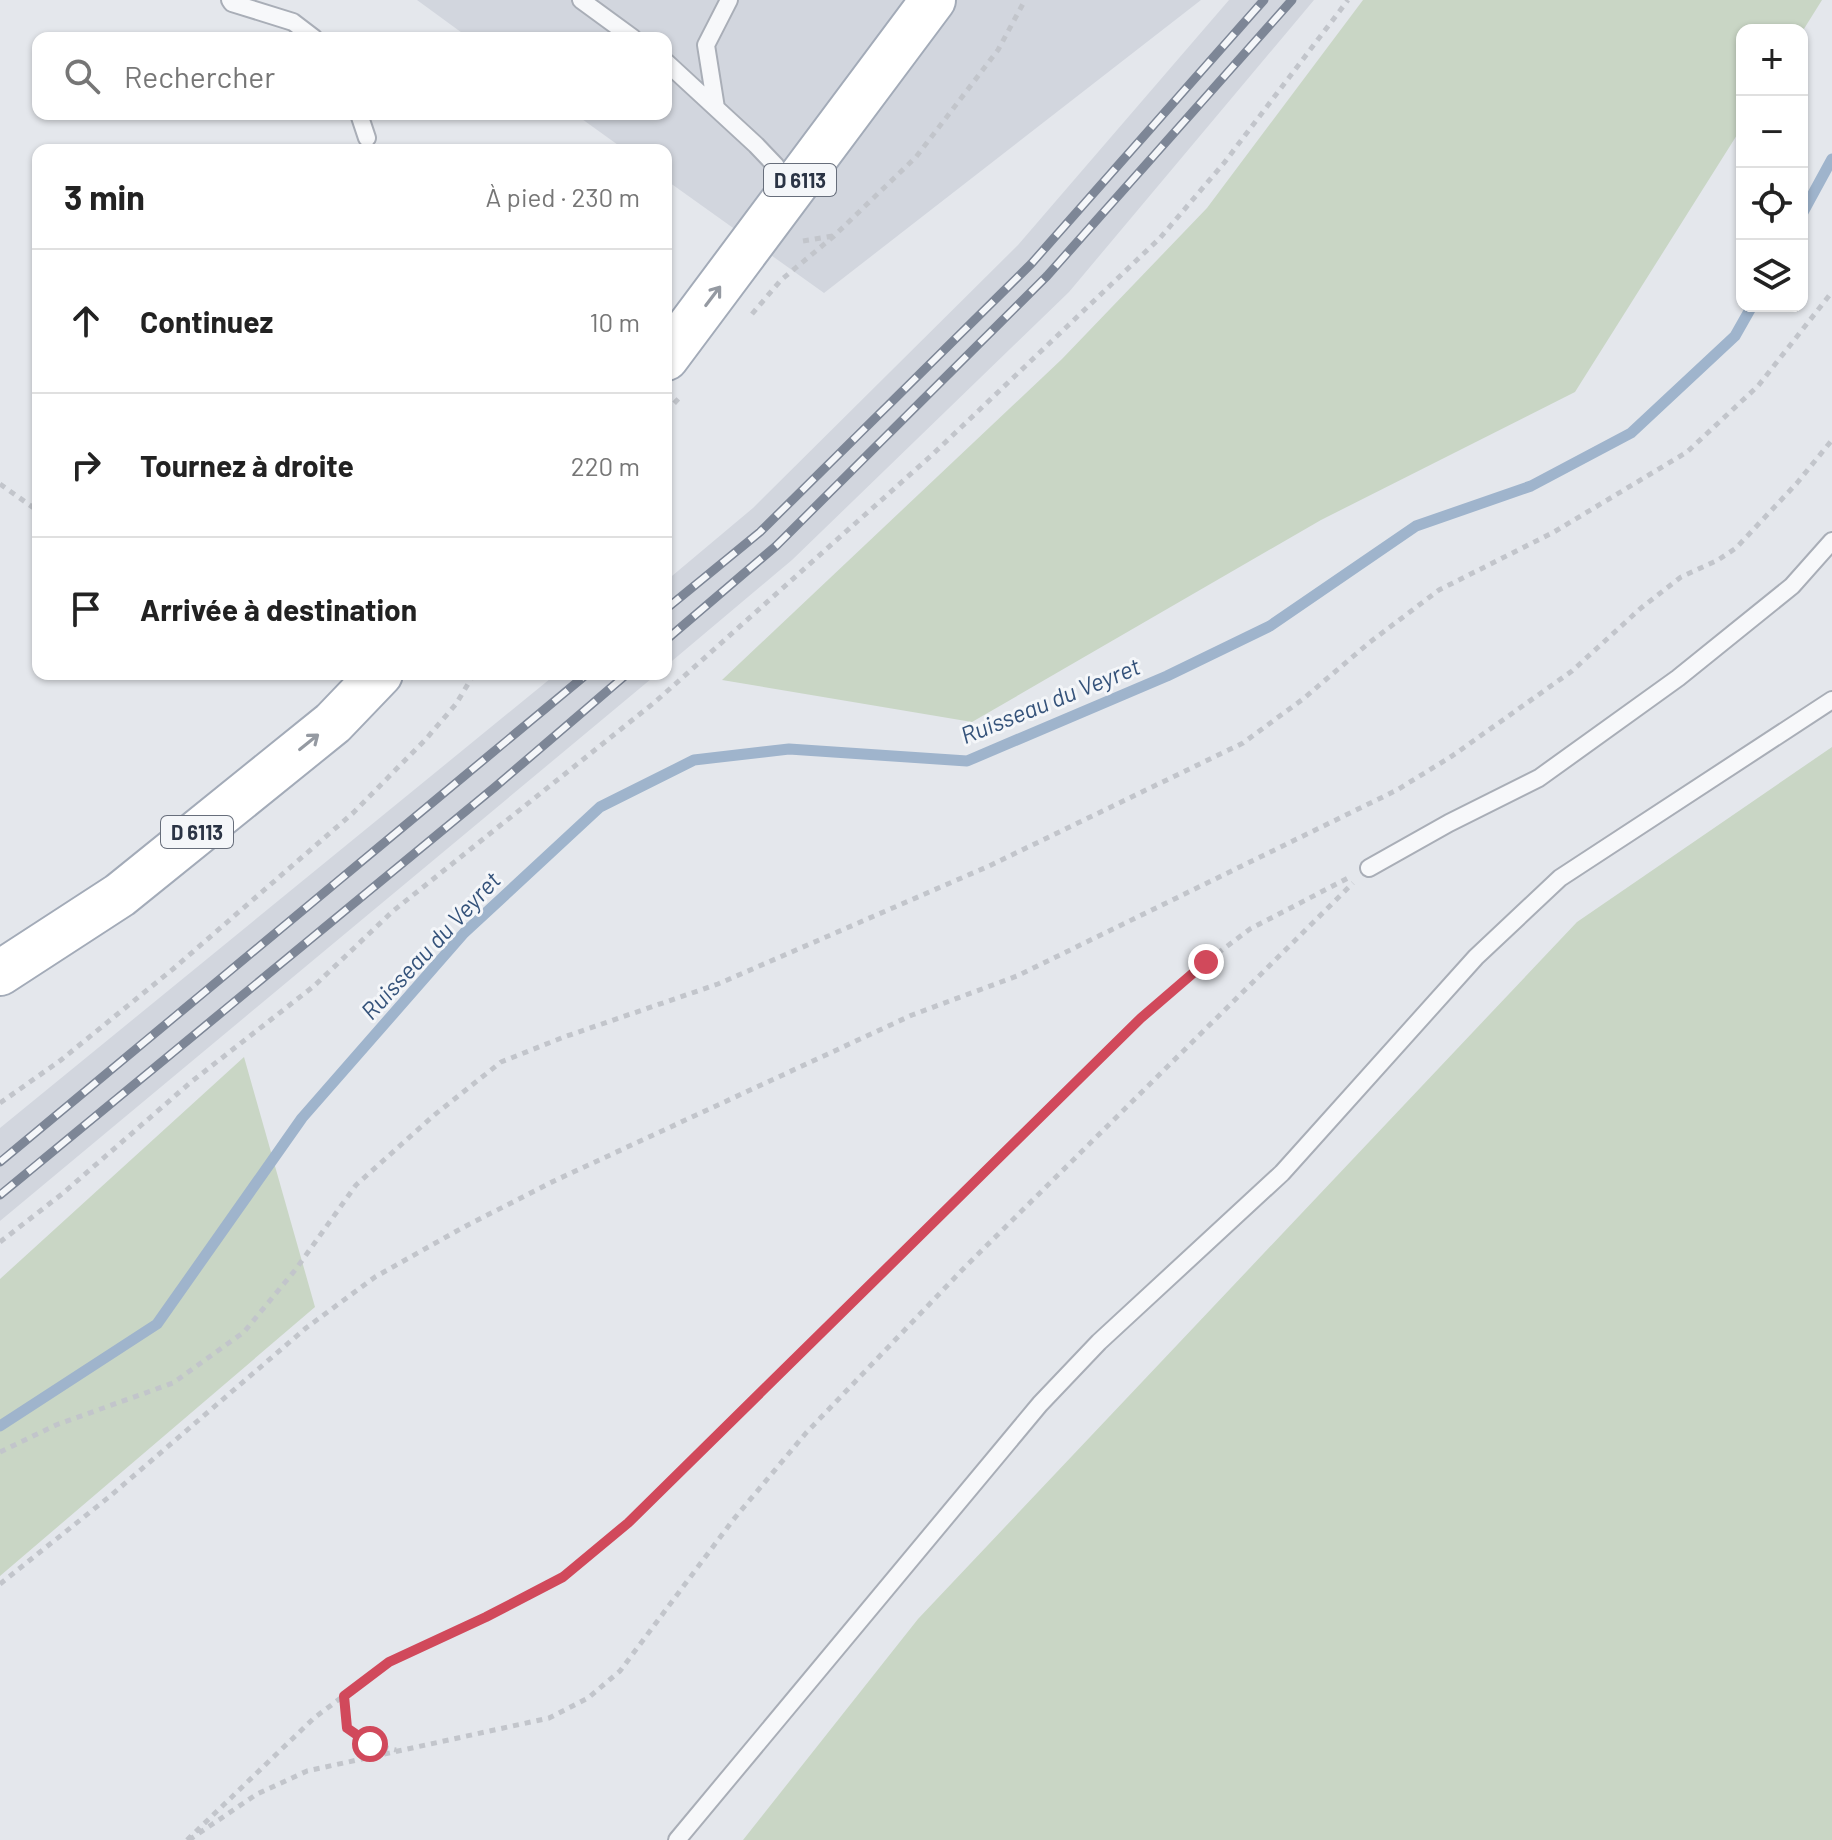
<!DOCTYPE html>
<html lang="fr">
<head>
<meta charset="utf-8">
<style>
	:root { --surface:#fff; --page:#f2f2f2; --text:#222; --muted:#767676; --line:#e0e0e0 }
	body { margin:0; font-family:Barlow,sans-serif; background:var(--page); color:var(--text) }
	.controls { position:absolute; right:24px; top:24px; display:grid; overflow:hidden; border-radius:16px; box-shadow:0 2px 6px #0004 }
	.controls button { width:72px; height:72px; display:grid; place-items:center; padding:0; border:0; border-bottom:2px solid var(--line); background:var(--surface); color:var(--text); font:40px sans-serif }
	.stop { position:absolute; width:24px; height:24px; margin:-18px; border:6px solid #d1495b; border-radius:50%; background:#fff }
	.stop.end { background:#d1495b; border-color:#fff; box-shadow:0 2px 8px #0008 }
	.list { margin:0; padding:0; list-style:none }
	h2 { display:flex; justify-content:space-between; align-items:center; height:104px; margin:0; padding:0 32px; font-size:34px }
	h2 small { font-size:26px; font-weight:400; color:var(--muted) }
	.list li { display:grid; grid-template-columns:52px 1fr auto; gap:24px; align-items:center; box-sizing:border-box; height:144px; padding:0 32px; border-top:2px solid var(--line) }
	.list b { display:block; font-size:30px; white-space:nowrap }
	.list em { font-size:26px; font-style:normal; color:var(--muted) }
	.icon { flex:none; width:44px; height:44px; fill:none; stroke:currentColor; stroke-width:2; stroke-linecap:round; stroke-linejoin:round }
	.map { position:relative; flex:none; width:1832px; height:1840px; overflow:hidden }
	.search { position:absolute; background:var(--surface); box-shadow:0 2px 6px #0004; left:32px; top:32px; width:640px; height:88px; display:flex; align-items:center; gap:20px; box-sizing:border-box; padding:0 28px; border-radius:16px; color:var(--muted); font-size:30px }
	.panel { position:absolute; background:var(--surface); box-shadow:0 2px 6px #0004; left:32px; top:144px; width:640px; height:536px; border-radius:16px }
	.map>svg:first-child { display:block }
	.built { fill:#d2d6de }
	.green { fill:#c9d6c5 }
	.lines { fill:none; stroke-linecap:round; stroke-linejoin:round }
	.stream { stroke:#9fb4cc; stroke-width:11 }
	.lane-casing { stroke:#a9aeb7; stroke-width:20 }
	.primary-casing { stroke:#a3abb8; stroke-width:48 }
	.path { stroke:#c2c5cb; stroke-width:5; stroke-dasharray:6 6; stroke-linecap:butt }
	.lane { stroke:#f7f8fa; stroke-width:16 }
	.primary { stroke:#fff; stroke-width:44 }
	.rail-casing { stroke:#7d8696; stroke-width:9 }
	.rail { stroke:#f4f6f9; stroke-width:6; stroke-dasharray:18; stroke-linecap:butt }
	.oneway { stroke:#959aa2 }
	.route { stroke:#d1495b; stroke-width:10 }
	.labels { text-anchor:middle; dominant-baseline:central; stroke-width:6; stroke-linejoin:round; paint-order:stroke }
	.shield { fill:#f4f6f9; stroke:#676e7b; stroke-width:2 }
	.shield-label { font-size:20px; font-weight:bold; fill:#2b3445 }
	.water-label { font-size:24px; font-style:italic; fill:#34527a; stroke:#f4f6f9 }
</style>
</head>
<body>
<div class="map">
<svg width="1832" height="1840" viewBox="0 0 1832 1840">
	<rect width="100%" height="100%" fill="#e4e7ec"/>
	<!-- built -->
	<path class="built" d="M417,0H1201L824,293L666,180V150H625L575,114H666V38H469Z
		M1229,0H1314L1069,292L792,560L666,666V581L753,508L1018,245Z
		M556,674H657L0,1221V1128Z"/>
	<!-- green -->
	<path class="green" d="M1363,0H1822L1802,32V30H1742V127L1575,392L1321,520L972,722L722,680L1062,359L1207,208Z
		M1832,747V1840H743L918,1619L1577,922Z
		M244,1057L315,1307L0,1576V1279Z"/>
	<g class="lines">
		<!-- stream -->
		<path class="stream" d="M1802,214L1832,159
			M0,1426L157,1324L302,1118L464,933L600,807L694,760L789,749L967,761L1167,676L1270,626L1416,526L1531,486L1631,433L1735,336L1752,306"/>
		<defs>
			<path id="lane" d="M230,0L232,3L293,22L314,38
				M581,0L633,38
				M666,62L756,145L776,166
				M716,108L706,45L729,0
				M359,114L367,138
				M1369,868L1449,823L1539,778L1678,678L1792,586L1832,541
				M677,1840L1040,1404L1099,1342L1282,1173L1476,957L1560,878L1832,700"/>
			<path id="primary" d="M666,358L933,0
				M0,973L120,895L333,723L380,674"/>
		</defs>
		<!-- lane casing -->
		<use href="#lane" class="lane-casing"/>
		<!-- primary casing -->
		<use href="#primary" class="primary-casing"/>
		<!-- path -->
		<path class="path" d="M803,241L833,236
			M752,314L781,280L834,236L916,157L998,50L1025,0
			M666,412L680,397
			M0,484L38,511
			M0,1103L61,1060L173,969L353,813L426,739L456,704L474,674
			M0,1242L62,1194L191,1082L314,986L393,911L655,702L933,454L1160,238L1224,163L1348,0
			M0,1452L56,1425L173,1383L244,1332L296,1269L356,1185L433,1116L501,1062L564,1037L718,984L989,866L1243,743L1303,699L1370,642L1439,590L1554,532L1687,452L1758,386L1832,292
			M0,1584L109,1497L306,1328L375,1277L462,1228L554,1181L912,1015L1017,976L1397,790L1452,756L1572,671L1641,608L1681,577L1718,560L1736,548L1797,483L1832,440
			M344,1697L347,1728L370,1744L396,1750
			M187,1840L314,1718L389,1662L486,1617L563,1577L628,1523L1141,1018L1206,962L1250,929L1348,878
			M189,1840L257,1794L307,1771L549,1718L588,1698L620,1671L733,1520L806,1433L965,1267L1353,883"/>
		<!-- lane -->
		<use href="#lane" class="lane"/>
		<!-- primary -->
		<use href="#primary" class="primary"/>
		<defs>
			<path id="rail" d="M666,609L760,532L1031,264L1264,0
				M666,640L776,546L1047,276L1292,0
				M0,1162L587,674
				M0,1195L495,787L627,674"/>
		</defs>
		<!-- rail casing -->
		<use href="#rail" class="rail-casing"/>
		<!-- rail -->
		<use href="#rail" class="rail"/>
	</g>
	<!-- one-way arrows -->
	<defs><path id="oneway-shaft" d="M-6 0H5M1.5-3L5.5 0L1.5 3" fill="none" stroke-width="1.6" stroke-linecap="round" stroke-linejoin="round" transform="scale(2)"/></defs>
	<g class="oneway">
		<use href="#oneway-shaft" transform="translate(713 296) rotate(-53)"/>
		<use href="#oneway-shaft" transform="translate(309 742) rotate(-39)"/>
	</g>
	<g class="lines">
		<!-- route -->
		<path class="route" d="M370,1744L347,1728L344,1696L389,1662L486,1617L563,1577L628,1523L1141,1018L1206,962"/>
	</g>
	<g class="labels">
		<!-- shield labels -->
		<g class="shield">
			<rect x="764" y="164" width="72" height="32" rx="6"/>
			<rect x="161" y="816" width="72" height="32" rx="6"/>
		</g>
		<g class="shield-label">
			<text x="800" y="180">D 6113</text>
			<text x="197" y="832">D 6113</text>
		</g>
		<!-- water labels -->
		<g class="water-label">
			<text transform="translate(1050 700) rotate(-22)">Ruisseau du Veyret</text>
			<text transform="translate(430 945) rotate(-47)">Ruisseau du Veyret</text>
		</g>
	</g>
</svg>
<div class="controls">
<button>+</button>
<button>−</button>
<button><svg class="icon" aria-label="locate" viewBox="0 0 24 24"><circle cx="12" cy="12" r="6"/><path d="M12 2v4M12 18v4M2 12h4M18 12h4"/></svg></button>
<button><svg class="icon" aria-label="layers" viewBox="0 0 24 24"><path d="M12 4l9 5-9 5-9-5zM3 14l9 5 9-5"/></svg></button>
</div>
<div class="stop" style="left:370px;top:1744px"></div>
<div class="stop end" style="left:1206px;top:962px"></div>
<div class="search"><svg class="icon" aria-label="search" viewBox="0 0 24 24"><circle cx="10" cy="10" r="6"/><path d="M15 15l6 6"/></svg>Rechercher</div>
<section class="panel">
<h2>3 min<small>À pied · 230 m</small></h2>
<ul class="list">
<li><svg class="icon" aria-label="ahead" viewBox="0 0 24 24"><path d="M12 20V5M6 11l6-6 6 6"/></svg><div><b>Continuez</b></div><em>10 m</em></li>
<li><svg class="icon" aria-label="right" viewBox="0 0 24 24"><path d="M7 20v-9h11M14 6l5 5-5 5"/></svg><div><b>Tournez à droite</b></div><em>220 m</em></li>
<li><svg class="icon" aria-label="arrive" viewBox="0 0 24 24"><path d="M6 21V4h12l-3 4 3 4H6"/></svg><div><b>Arrivée à destination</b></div></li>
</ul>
</section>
</div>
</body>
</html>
